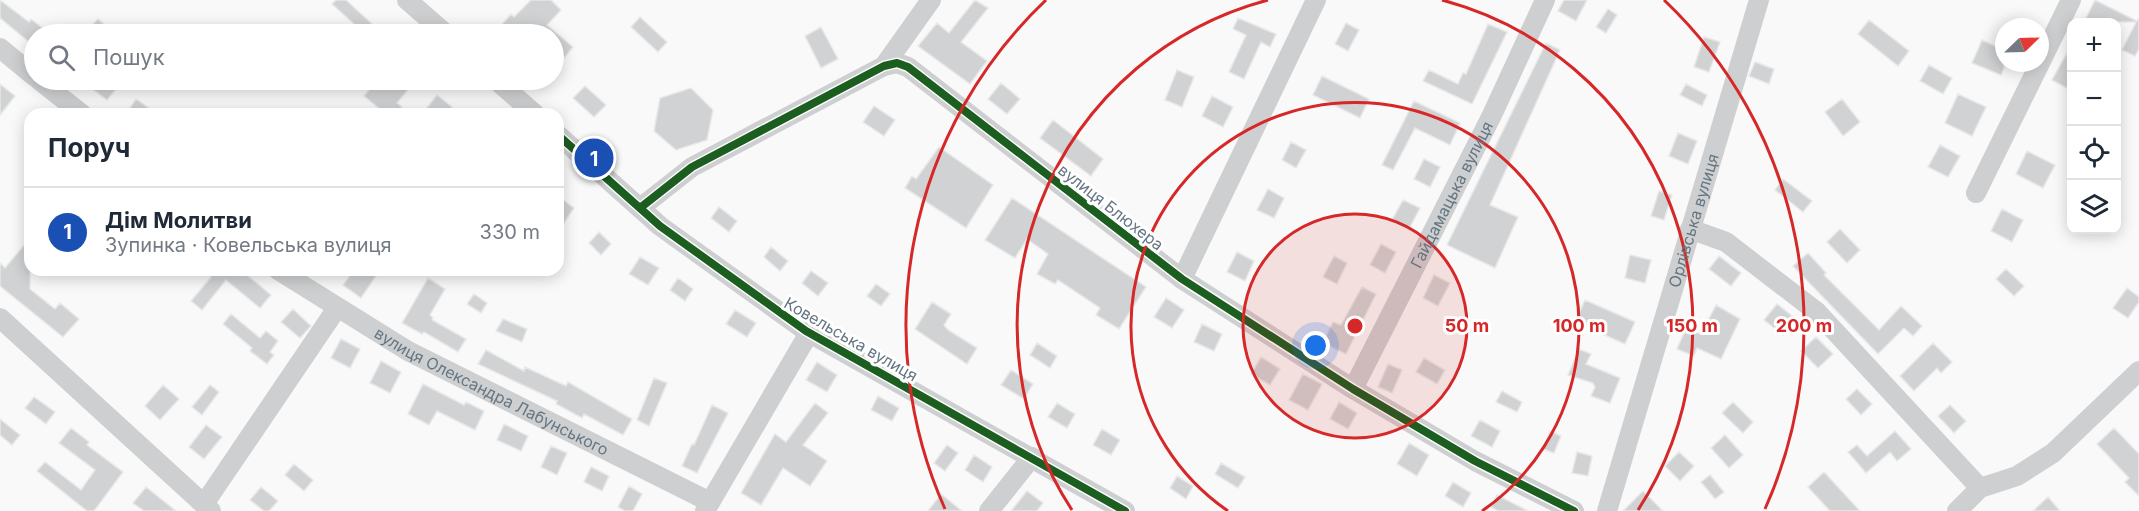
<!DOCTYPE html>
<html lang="uk">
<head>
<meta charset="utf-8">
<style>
	:root { --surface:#fff; --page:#f6f6f7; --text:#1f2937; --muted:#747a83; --line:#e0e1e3; --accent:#7c3aed }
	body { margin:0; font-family:Inter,sans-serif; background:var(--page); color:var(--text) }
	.controls { position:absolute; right:18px; top:18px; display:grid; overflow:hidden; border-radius:12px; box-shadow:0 3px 15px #0003 }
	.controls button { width:54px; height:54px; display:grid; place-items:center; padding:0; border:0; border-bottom:2px solid var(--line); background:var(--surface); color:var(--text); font:30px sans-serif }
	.compass { position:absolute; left:1995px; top:18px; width:54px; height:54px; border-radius:50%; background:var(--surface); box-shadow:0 3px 15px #0003; rotate:67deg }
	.you { position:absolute; left:1316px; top:346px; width:21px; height:21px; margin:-15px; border:4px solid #fff; border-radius:50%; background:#1a73e8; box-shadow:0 0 0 9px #1a73e833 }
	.badge { display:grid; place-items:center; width:39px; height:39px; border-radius:50%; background:var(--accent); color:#fff; font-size:20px; font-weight:700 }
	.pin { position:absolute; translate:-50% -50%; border:3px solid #fff; box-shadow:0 2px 6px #0006 }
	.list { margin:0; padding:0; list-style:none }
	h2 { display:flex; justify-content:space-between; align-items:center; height:78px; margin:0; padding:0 24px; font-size:26px }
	h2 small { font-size:20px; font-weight:400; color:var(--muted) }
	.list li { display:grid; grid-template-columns:39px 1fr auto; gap:18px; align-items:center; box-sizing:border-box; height:90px; padding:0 24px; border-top:2px solid var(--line) }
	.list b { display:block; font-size:22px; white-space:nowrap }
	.list p { margin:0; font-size:20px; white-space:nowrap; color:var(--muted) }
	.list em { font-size:20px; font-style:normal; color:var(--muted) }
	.icon { flex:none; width:33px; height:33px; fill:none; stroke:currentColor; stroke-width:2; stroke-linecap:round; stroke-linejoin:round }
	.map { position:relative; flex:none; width:2139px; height:511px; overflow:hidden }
	.search { position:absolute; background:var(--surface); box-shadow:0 3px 15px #0003; left:24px; top:24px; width:540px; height:66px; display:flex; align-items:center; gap:15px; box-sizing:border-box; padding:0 21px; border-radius:33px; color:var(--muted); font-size:22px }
	.panel { position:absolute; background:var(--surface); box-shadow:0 3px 15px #0003; left:24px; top:108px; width:540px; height:168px; border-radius:18px }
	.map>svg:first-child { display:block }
	.building { fill:#d0d2d3; stroke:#e8e8e8; stroke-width:1.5 }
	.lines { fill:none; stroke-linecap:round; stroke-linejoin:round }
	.minor { stroke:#cecfd0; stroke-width:20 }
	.cycleway-casing { stroke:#fff; stroke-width:11 }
	.cycleway { stroke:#1b5e20; stroke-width:8 }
	.ring { fill:none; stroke:#d62828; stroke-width:3 }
	.labels { text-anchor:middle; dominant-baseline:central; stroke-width:6; stroke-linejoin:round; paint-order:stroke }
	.street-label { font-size:16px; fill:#657683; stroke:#fff }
	.centre { fill:#d62828; stroke:#fff; stroke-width:3 }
	.ring-label { font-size:18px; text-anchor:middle; font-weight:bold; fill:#d62828; stroke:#fff; stroke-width:6; stroke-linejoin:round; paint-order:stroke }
</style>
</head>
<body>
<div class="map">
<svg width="2139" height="511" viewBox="0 0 2139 511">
	<rect width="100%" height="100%" fill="#f9f9f9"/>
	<!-- building -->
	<path class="building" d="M0,0L29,22L31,19L50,34H34V46L0,18Z
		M336,0H346L383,34H365L332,4Z
		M531,0H551L561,10L547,25L573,47L554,70V34H506L499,28L511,14L514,17Z
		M975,0L988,8L961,42L987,61L970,84L918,46L937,23L949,33Z
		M1564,0H1587L1576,21L1558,11Z
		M2095,0L2137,21L2139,18V49L2135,56L2122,50L2136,22H2084Z
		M1608,9L1617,15L1606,33L1596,27Z
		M640,17L667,42L658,52L631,27Z
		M1238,18L1276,34L1270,47L1261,42L1244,79L1229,72L1246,35L1233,29Z
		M98,19L115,34H97L89,28Z
		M1869,20L1909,51L1898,66L1858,34Z
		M1346,23L1359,30L1348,51L1335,44Z
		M1488,24L1507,32L1472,104L1423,81L1429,70L1458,84L1463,73L1466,74Z
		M821,27L838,59L821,68L805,36Z
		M1704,37L1720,42L1709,72L1694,67Z
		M1982,40L2004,50V68L2001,75L1972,63Z
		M1546,43L1560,50L1490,205L1518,217L1495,268L1447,245Z
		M2072,44V91L2052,80Z
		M1755,62L1774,69L1769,84L1749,76Z
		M1929,65L1952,78L1943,94L1920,81Z
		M1177,70L1194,77L1182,107L1165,100Z
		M1322,76L1369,99L1360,118L1313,95Z
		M97,80H106L117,88L107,100L91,88Z
		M377,80H416L397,103L402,107L396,114H386L364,96Z
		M1001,83L1020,99L1007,114L988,99Z
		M0,84L15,96L0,115Z
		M1686,84L1707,95L1702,106L1680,95Z
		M585,86L606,105L594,117L573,98Z
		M691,88L713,110L707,140L676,150L654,131L660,98Z
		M1958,94L1986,107L1972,136L1945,123Z
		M437,95L452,107L446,114H422Z
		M1212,96L1233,107L1223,127L1202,116Z
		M136,99L157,114H126Z
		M1842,99L1860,122L1843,136L1825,112Z
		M1414,101L1460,123L1450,145L1415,128L1393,170L1382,165Z
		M874,106L895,120L884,136L863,122Z
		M1053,120L1103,159L1091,176L1040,138Z
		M1678,133L1697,141L1688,164L1669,156Z
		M1291,142L1306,150L1296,168L1282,160Z
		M1940,145L1960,156L1948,177L1928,167Z
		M939,147L993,185L966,228L905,188L912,176L916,179Z
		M2027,151L2055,165L2043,188L2016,174Z
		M1424,159L1440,167L1430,187L1414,179Z
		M1783,179L1812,201L1803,212L1775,190Z
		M1268,189L1284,198L1274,218L1257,210Z
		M1659,191L1672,195L1664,220L1651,216Z
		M558,196L574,208L558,232Z
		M1012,198L1146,287L1119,329L1096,315L1100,308L1058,280L1055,284L1037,274L1048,254L1027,239L1015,258L985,240Z
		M1403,200L1420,208L1409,229L1392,220Z
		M719,207L737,221L729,232L711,218Z
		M2002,209L2023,220L2012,242L1991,231Z
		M1840,229L1860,250L1847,263L1827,242Z
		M599,232L611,244L601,255L589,243Z
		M30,238V289L55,309L60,303L79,319L63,337L0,286V263L5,268Z
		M1381,244L1396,252L1385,273L1370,265Z
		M771,247L788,261L780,271L764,257Z
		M1237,252L1254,261L1245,281L1227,272Z
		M1808,253L1826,273L1824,275L1879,330L1901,306L1922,326L1913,336L1904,328L1878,354L1793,266Z
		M1630,255L1651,260L1645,283L1625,278Z
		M1334,256L1347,263L1337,284L1323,277Z
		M1719,256L1741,273L1731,286L1709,269Z
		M640,257L659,268L648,285L629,274Z
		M2006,269L2024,286L2014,296L1996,279Z
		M202,270H241L271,295L260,308L226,280L202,310L191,301L211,277Z
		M354,270H380L361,298L343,285Z
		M811,271L828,283L818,296L802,283Z
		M1434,275L1450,283L1438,306L1423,298Z
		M428,278L445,289L430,315L433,318L432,320L466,339L458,352L424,332L422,334L402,323Z
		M678,278L693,289L685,301L670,290Z
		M876,284L890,294L881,306L867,296Z
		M1362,287L1376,294L1346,354L1323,343L1333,322L1341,325Z
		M2127,288L2139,297V302L2128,318L2113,308Z
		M474,294L487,303L481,313L467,304Z
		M1166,298L1184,310L1172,328L1154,317Z
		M1585,300L1635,322L1625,344L1575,322Z
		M932,302L951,314L944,325L948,330L977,348L967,364L915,329Z
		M1777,304L1796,319L1783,335L1764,320Z
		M1716,305L1740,319L1721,359L1697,348L1694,356L1677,349L1686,328L1701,334Z
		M293,309L311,326L300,338L281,322Z
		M735,310L756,323L747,337L726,324Z
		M231,314L260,338L266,331L278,341L270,352L274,355L267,364L250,351L252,348L223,324Z
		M503,319L527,329L522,342L496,331Z
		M1202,324L1222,334L1214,351L1194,342Z
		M1816,337L1833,354L1818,368L1801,351Z
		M341,339L360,349L350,368L331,358Z
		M1037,343L1057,356L1050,368L1030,355Z
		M1933,343L1952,362L1941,373L1937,368L1914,391L1900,376Z
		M1579,349L1591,354L1586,364L1620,378L1610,403L1591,396L1595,387L1593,383L1568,375Z
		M486,350L524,371L525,367L566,386L568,382L632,419L623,435L584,414L582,418L556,404L557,401L478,364Z
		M1261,357L1280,369L1270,385L1251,374Z
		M1424,358L1445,370L1437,384L1416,372Z
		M381,361L401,372L390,393L370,383Z
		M817,362L837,375L827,392L806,380Z
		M1388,364L1402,370L1392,393L1378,387Z
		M1011,370L1033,384L1024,399L1001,385Z
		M1303,374L1322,384L1308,410L1289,400Z
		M654,378L667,383L649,426L637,420Z
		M423,384L464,405L466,402L484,411L475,430L437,411L429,425L408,414Z
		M163,385L179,399L160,420L145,406Z
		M210,385L219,392L202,415L192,407Z
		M1857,389L1872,404L1861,415L1846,399Z
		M1502,391L1522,402L1517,412L1496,402Z
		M878,396L899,408L892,421L871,410Z
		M34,397L55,412L46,424L25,408Z
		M1339,402L1357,413L1348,429L1330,419Z
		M1733,402L1753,422L1743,433L1722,413Z
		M815,403L828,413L803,445L827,461L810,486L783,468L761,505L741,493L775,434L786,442Z
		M1057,403L1075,414L1067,428L1048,417Z
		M712,405L728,413L697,473L682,466L692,444L694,445Z
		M1950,405L1966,421L1954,433L1938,416Z
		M0,419L20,435L12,445L0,435Z
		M1480,420L1500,431L1492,447L1471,436Z
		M504,424L528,436L521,451L497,440Z
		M206,425L222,437L204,459L189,447Z
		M71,428L89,442L87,445L123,472L94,511H87L37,471L45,462L81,490L95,470L59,443Z
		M2114,428L2139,454V496L2125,482L2129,478L2097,444Z
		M1102,429L1120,440L1111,455L1093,445Z
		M1550,431L1561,436L1554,453L1543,449Z
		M1895,431L1911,449L1897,461L1890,452L1866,473L1848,452L1857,445L1867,456Z
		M1725,435L1743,455L1729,468L1711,448Z
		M1409,443L1429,455L1417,476L1397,464Z
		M947,445L958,453L945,471L934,463Z
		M551,446L567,453L557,475L541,467Z
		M1577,452L1592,456L1588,476L1572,473Z
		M1679,452L1694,466L1680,481L1665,466Z
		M974,455L992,467L983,482L965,470Z
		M1221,463L1245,477L1238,488L1215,474Z
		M294,464L313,480L304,491L285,475Z
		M591,467L609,476L602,491L584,482Z
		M1824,472L1860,511H1830L1808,487Z
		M1710,475L1724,492L1715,499L1701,482Z
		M1177,476L1193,486L1186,499L1170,488Z
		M1453,482L1471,493L1463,507L1445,496Z
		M629,486L642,494L633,511H625L618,507Z
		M146,487L176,511H144L133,503Z
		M261,487L278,501L269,511H264L250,500Z
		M1027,491L1043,503L1037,511H1011Z
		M1643,491L1663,511H1623Z
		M941,494L962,511H928Z
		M1497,495L1528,511H1498L1491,507Z
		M2048,497L2060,511H2033Z"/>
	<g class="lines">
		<!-- minor -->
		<g class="minor">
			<path d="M407,0L446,34"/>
			<path d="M0,48L34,76"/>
			<path d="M884,66L931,0"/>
			<path d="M39,80L82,114"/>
			<path d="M496,80L535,114"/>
			<path d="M558,135L660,226L806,331L1125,511"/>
			<path d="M1976,193L2071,0"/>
			<path d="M640,208L692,167L884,66L897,63L908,67L1182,279L1353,389L1475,461L1574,511"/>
			<path d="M1690,229L1726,242L1817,312L1980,488"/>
			<path id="s1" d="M278,270L408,351L710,502"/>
			<path d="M1182,279L1316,0"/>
			<path d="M0,318L211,511"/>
			<path id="s2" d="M1353,389L1492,115L1545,0"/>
			<path d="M204,504L337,308"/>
			<path d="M705,511L809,333"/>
			<path d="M989,511L1032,457"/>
			<path id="s3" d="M1607,511L1759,0"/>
			<path d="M1957,511L1980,488L2017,476L2053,453L2139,371"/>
		</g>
		<defs>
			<path id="cycleway" d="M558,135L660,226L806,331L1125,511
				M640,208L692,167L884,66L897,63L908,67L1182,279L1353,389L1475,461L1574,511"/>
		</defs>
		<!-- cycleway casing -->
		<use href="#cycleway" class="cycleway-casing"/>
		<!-- cycleway -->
		<use href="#cycleway" class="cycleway"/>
	</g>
	<!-- distance rings -->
	<circle cx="1355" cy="326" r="112" fill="#d62828" fill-opacity=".12"/>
	<g class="ring">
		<circle cx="1355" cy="326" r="112"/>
		<path d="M1228 511A224 224 0 1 1 1482 511"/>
		<path d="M1072 510A337 337 0 0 1 1268 0M1442 0A337 337 0 0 1 1638 510"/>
		<path d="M945 509A449 449 0 0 1 1046 0M1664 0A449 449 0 0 1 1765 509"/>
	</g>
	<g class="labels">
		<!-- street labels -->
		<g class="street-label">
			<text stroke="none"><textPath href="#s2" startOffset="218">Гайдамацька вулиця</textPath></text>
			<text transform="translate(1111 207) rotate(38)">вулиця Блюхера</text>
			<text stroke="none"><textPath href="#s3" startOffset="303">Орлівська вулиця</textPath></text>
			<text transform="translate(851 339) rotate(30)">Ковельська вулиця</text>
			<text stroke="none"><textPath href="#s1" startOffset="246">вулиця Олександра Лабунського</textPath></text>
		</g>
	</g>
	<circle cx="1355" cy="326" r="9" class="centre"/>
	<g class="ring-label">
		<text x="1467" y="332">50 m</text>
		<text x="1579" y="332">100 m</text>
		<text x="1692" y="332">150 m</text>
		<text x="1804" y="332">200 m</text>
	</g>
</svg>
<div class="controls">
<button>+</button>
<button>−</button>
<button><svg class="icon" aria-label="locate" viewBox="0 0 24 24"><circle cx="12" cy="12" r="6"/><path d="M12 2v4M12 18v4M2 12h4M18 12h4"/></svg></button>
<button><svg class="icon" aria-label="layers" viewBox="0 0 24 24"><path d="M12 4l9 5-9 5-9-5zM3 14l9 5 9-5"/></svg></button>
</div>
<svg class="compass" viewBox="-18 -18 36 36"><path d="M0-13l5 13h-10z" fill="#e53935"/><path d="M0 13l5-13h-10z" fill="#747a83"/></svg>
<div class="you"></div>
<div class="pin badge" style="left:594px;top:158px;background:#1a4fb4">1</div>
<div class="search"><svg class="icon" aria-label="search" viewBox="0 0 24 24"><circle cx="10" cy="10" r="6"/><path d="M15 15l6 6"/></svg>Пошук</div>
<section class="panel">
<h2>Поруч<small></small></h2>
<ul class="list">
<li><span class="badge" style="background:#1a4fb4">1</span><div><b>Дім Молитви</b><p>Зупинка · Ковельська вулиця</p></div><em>330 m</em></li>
</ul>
</section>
</div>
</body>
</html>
